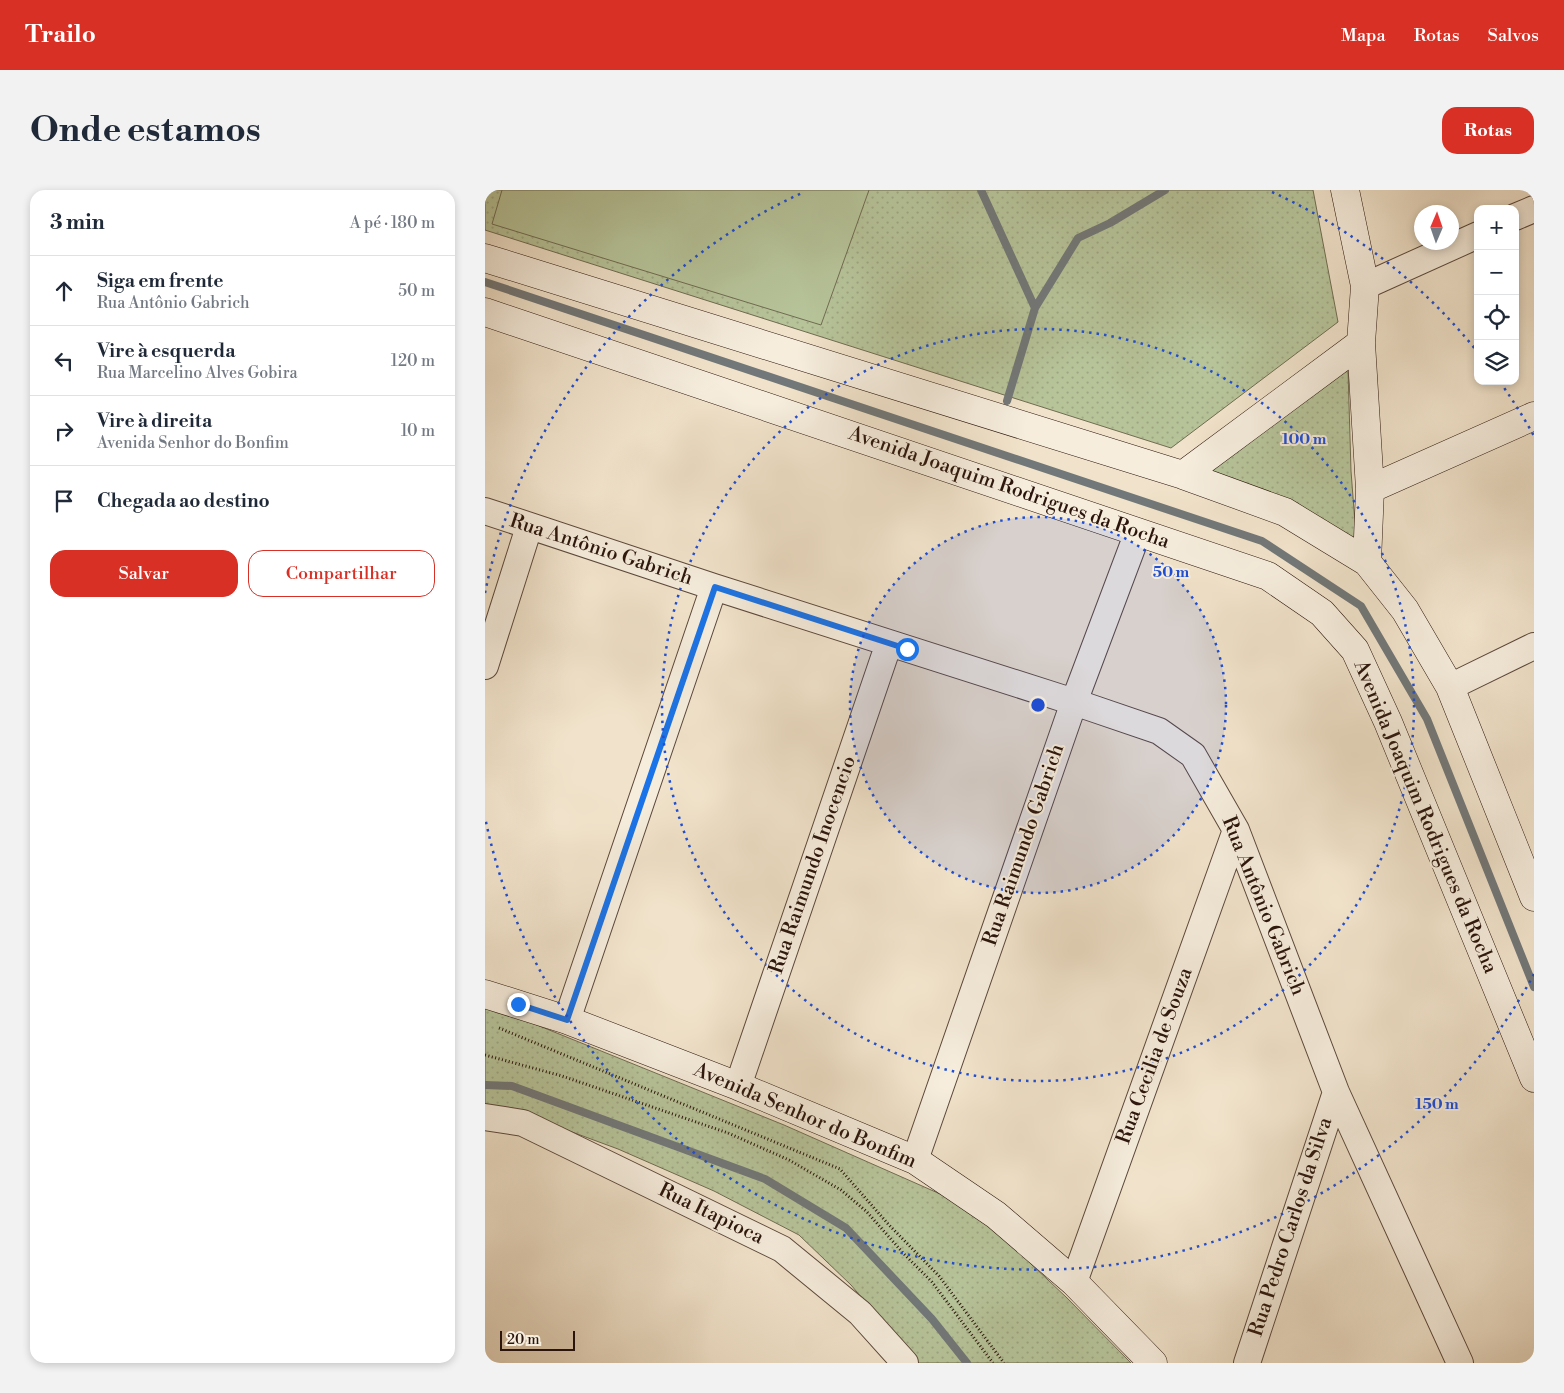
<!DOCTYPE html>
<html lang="pt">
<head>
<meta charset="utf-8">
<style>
	:root { --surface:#fff; --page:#f2f2f3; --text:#1f2937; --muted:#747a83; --line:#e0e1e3; --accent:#d93025 }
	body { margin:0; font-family:"Libre Bodoni",serif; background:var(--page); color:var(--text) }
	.controls { position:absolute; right:15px; top:15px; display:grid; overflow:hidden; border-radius:10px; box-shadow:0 2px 8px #0003 }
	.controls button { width:45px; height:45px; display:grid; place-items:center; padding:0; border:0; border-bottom:1px solid var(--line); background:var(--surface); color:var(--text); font:25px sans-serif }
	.compass { position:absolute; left:929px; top:15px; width:45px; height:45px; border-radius:50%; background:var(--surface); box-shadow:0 2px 8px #0003; rotate:2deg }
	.scale { position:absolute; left:15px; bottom:12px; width:75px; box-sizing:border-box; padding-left:5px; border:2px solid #2a140b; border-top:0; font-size:14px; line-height:18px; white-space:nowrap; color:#2a140b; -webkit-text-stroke:4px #f6eddd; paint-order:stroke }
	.stop { position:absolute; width:15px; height:15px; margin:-11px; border:4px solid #1a73e8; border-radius:50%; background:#fff }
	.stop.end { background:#1a73e8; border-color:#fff; box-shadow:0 1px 5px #0008 }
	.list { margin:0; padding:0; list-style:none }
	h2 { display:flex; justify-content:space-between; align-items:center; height:65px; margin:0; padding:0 20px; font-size:21px }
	h2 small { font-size:16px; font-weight:400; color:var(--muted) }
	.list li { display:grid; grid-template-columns:32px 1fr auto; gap:15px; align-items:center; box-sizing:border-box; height:70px; padding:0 20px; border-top:1px solid var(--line) }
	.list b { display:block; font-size:19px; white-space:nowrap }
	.list p { margin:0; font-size:16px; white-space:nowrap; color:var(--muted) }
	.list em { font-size:16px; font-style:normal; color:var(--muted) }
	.actions { display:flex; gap:10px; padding:15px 20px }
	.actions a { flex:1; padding:11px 0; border:1px solid var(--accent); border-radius:15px; text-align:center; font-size:18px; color:var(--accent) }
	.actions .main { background:var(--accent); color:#fff }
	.icon { flex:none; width:28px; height:28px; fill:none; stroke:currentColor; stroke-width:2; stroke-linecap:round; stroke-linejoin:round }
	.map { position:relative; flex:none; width:1049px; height:1173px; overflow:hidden; border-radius:15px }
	header { display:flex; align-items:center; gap:30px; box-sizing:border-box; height:70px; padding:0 25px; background:var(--accent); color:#fff }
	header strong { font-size:24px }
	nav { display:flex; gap:28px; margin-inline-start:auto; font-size:18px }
	.intro { display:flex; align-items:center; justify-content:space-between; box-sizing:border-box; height:120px; padding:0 30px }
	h1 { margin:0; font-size:35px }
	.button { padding:12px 22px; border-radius:15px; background:var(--accent); color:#fff; font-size:18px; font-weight:700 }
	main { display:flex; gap:30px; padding:0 30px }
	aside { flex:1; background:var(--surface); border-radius:15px; box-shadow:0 2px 8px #0003 }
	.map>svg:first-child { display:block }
	.park { fill:url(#park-dots); stroke:#706c52 }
	.pitch { fill:#b7c49a; stroke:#706c52 }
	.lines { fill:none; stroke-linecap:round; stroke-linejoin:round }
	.stream { stroke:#727879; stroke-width:8 }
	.street-casing { stroke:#5c483b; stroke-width:28 }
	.secondary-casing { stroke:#2a140b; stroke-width:29 }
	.path { stroke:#2a140b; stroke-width:3; stroke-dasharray:1 2.5; stroke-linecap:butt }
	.street { stroke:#f6eddd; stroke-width:26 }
	.secondary { stroke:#f6eddd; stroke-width:28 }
	.route { stroke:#1a73e8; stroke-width:6 }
	.ring { fill:none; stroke:#1d4ed8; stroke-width:2.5; stroke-dasharray:2.5 5 }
	.labels { text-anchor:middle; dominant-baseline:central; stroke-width:4; stroke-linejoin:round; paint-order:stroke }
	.street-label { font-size:20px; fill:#2a140b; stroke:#f6eddd }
	.centre { fill:#1d4ed8; stroke:#f6eddd; stroke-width:2.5 }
	.ring-label { font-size:15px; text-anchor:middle; font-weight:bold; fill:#1d4ed8; stroke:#f6eddd; stroke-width:4; stroke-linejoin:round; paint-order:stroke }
</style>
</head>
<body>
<header>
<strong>Trailo</strong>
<nav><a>Mapa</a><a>Rotas</a><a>Salvos</a></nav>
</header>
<div class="intro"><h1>Onde estamos</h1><a class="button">Rotas</a></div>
<main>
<aside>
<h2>3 min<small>A pé · 180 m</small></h2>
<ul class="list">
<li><svg class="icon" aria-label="ahead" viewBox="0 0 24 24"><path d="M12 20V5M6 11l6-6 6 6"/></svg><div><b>Siga em frente</b><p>Rua Antônio Gabrich</p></div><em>50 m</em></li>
<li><svg class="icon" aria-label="left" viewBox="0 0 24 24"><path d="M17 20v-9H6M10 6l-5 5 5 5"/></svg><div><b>Vire à esquerda</b><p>Rua Marcelino Alves Gobira</p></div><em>120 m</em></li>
<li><svg class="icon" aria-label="right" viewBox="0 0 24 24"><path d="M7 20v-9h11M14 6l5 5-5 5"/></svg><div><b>Vire à direita</b><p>Avenida Senhor do Bonfim</p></div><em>10 m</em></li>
<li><svg class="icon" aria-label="arrive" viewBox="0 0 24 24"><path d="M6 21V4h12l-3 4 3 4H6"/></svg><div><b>Chegada ao destino</b></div></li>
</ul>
<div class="actions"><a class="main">Salvar</a><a>Compartilhar</a></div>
</aside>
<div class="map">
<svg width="1049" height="1173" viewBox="0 0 1049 1173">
	<defs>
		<pattern id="park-dots" width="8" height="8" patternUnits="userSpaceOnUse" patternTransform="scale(1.25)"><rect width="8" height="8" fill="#b7c49a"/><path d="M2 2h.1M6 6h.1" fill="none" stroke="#9ea883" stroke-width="1.8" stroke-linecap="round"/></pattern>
	</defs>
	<rect width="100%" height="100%" fill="#f1e3cb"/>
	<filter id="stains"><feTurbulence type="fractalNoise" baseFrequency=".004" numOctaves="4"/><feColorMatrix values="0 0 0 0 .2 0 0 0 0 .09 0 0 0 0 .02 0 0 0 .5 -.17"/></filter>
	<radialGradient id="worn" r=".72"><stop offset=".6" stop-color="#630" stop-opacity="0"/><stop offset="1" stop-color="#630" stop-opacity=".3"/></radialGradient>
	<!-- park -->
	<path class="park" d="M0,0H828L853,132L686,258L0,40Z
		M863,180L866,281L872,359L710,282Z
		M0,814L299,935L462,1007L509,1039L581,1107L646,1173H432L366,1095L314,1045L229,1001L133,959L41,925L0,919Z"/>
	<!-- pitch -->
	<path class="pitch" d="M17,0H384L336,135L7,34Z"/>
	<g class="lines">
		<!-- stream -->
		<path class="stream" d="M496,0L550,118
			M0,92L777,351L876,416L942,529L1049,797
			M522,211L550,118L593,48L625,33L680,0
			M0,895L27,896L280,989L361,1038L447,1129L482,1173"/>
		<defs>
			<path id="street" d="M1030,27L1049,19
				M880,96L993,45
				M0,321L229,397L589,512L674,541L708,565L751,640L851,902L975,1173
				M0,476L44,337
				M965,497L1049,456
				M82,830L229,397
				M253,896L404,453
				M0,927L38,933L297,1059L375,1123L420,1173
				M430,970L589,512L653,342
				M589,1092L751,640
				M762,1173L851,902"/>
			<path id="secondary" d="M860,0L880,96L876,153L885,299L882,372
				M0,68L698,285L800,322L882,372L920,420L965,497L1049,707
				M0,122L783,386L837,423L870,460L903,532L1049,888
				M698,285L876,153
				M885,299L1049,226
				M0,804L82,830L253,896L430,970L511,1025L589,1092L668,1173"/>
		</defs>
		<!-- street casing -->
		<use href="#street" class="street-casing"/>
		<!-- secondary casing -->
		<use href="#secondary" class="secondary-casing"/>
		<!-- path -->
		<path class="path" d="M14,838L355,979L404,1035L454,1086L519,1173
			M0,865L77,886L243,943L304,970L356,1000L382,1022L419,1064L447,1092L508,1173"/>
		<!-- street -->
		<use href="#street" class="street"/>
		<!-- secondary -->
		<use href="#secondary" class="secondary"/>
	</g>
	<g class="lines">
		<!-- route -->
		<path class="route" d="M33,814L82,830L230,397L422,459"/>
	</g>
	<!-- distance rings -->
	<circle cx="553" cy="515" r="188" fill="#1d4ed8" fill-opacity=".12"/>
	<g class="ring">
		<circle cx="553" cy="515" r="188"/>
		<circle cx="553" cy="515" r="376"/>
		<path d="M1049 784A564 564 0 0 1 0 627M0 403A564 564 0 0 1 319 2M787 2A564 564 0 0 1 991 160M1015 192A564 564 0 0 1 1049 246"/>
	</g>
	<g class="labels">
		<!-- street labels -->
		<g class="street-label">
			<text transform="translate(524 298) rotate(19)">Avenida Joaquim Rodrigues da Rocha</text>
			<text transform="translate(116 360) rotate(18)">Rua Antônio Gabrich</text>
			<text transform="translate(940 627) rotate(67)">Avenida Joaquim Rodrigues da Rocha</text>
			<text transform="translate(539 655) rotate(-71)">Rua Raimundo Gabrich</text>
			<text transform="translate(328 675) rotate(-71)">Rua Raimundo Inocencio</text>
			<text transform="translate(778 716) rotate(68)">Rua Antônio Gabrich</text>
			<text transform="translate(670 866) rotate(-70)">Rua Cecilia de Souza</text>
			<text transform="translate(320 926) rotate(23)">Avenida Senhor do Bonfim</text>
			<text transform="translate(226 1024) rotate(26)">Rua Itapioca</text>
			<text transform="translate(806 1037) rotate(-72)">Rua Pedro Carlos da Silva</text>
		</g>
	</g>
	<circle cx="553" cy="515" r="8" class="centre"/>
	<g class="ring-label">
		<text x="819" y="254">100 m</text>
		<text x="686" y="387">50 m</text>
		<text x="952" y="919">150 m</text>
	</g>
	<rect width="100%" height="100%" filter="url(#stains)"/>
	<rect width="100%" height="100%" fill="url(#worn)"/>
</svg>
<div class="controls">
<button>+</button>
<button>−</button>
<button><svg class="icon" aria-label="locate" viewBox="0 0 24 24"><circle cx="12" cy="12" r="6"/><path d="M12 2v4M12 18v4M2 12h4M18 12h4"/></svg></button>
<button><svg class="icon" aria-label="layers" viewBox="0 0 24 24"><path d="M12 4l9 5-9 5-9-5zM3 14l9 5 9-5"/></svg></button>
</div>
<svg class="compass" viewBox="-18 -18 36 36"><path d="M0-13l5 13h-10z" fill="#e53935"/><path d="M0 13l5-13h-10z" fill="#747a83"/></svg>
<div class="scale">20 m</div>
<div class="stop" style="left:422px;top:459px"></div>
<div class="stop end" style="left:33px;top:814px"></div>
</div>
</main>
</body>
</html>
